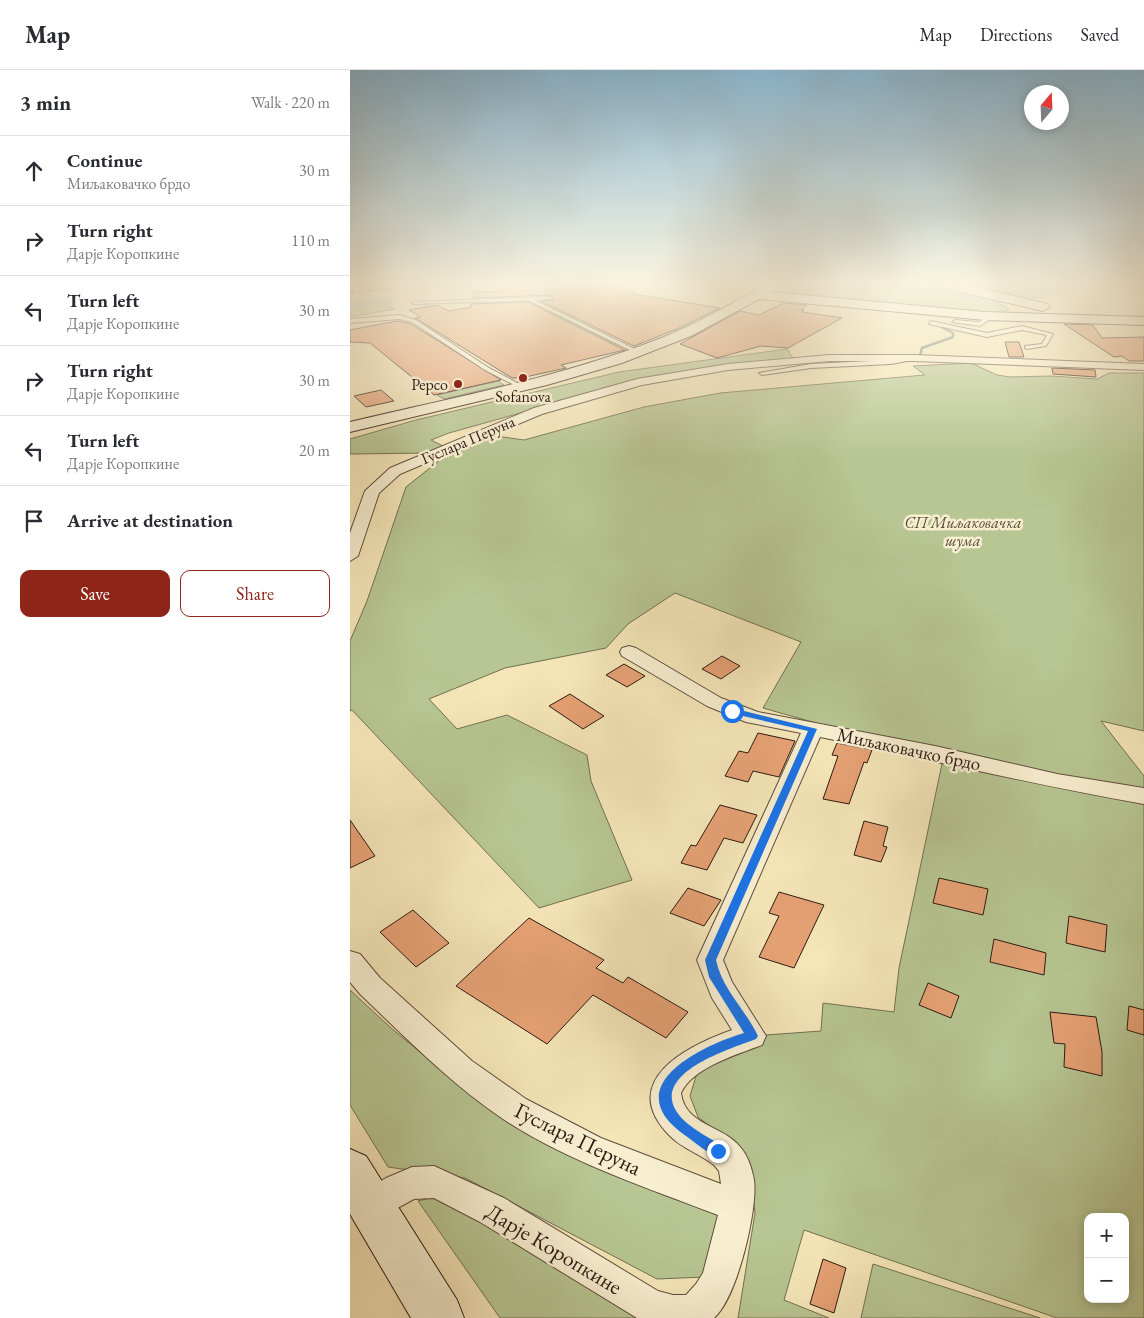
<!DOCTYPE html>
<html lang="en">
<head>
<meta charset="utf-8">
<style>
	:root { --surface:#fff; --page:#f7f7f7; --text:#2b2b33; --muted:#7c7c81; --line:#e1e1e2; --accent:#8f2418 }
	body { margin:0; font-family:"EB Garamond",serif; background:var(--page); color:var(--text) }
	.controls { position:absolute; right:15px; bottom:15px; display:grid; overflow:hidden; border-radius:10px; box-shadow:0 2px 8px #0003 }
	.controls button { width:45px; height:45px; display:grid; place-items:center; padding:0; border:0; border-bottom:1px solid var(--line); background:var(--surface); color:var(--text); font:25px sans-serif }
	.compass { position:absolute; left:674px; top:15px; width:45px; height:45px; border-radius:50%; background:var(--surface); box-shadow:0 2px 8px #0003; rotate:19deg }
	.stop { position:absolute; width:15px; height:15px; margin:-11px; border:4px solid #1a73e8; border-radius:50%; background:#fff }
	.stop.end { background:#1a73e8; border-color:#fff; box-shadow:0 1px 5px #0008 }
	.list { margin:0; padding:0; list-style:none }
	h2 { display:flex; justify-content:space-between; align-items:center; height:65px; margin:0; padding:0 20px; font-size:21px }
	h2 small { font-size:16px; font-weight:400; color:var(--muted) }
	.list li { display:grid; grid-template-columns:32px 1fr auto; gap:15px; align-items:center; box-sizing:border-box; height:70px; padding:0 20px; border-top:1px solid var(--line) }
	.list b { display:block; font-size:19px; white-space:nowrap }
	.list p { margin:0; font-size:16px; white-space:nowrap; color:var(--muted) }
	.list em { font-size:16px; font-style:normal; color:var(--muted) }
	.actions { display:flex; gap:10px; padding:15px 20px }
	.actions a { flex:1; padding:11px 0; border:1px solid var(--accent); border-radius:10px; text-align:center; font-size:18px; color:var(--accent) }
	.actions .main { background:var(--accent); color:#fff }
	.icon { flex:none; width:28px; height:28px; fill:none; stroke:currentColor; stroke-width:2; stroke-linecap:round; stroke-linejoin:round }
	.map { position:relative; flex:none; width:794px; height:1248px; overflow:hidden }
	header { display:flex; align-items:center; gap:30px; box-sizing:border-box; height:70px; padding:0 25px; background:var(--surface); border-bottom:1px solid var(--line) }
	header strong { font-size:24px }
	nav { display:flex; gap:28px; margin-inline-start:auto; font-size:18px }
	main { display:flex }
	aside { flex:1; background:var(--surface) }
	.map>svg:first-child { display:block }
	.green { fill:#b7c692; stroke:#727052; fill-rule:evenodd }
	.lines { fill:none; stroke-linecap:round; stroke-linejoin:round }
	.stream { stroke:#707c74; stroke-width:2.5 }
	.river { fill:#9dbeb4; fill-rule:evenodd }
	.building { fill:#e6a275; stroke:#2d1a13 }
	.service-casing { stroke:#5f4d3c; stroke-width:2 }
	.minor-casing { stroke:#5f4d3c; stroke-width:2 }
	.secondary-casing { stroke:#2d1a13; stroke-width:2 }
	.service { fill:#f8efd1; fill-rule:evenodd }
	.minor { fill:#f8efd1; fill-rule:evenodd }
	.secondary { fill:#f8efd1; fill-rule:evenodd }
	.rail { stroke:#2d1a13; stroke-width:2; stroke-dasharray:4.5 4.5; stroke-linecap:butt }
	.route { fill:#1a73e8 }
	.poi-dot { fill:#8f2418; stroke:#f8efd1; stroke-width:2 }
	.labels { text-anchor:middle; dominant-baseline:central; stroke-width:5; stroke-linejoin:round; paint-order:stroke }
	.far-poi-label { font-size:16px; fill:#2d1a13; stroke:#f8efd1; text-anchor:end }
	.far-street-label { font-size:16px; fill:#2d1a13; stroke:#f8efd1 }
	.far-park-label { font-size:16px; font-style:italic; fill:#564e39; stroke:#f8efd1 }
	.street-label { font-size:19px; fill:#2d1a13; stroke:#f8efd1 }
	.near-street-label { font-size:22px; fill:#2d1a13; stroke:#f8efd1 }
</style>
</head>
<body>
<header>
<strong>Map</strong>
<nav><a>Map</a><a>Directions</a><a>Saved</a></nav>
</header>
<main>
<aside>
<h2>3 min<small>Walk · 220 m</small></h2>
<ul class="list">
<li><svg class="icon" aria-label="ahead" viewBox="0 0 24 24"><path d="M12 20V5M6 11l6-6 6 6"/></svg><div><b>Continue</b><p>Миљаковачко брдо</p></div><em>30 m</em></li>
<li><svg class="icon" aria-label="right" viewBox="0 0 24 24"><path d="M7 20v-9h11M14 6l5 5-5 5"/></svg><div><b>Turn right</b><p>Дарје Коропкине</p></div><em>110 m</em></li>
<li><svg class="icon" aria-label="left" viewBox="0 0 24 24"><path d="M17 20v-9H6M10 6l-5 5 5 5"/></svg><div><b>Turn left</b><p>Дарје Коропкине</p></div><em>30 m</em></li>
<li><svg class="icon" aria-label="right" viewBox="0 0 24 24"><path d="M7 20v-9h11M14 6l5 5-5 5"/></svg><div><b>Turn right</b><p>Дарје Коропкине</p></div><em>30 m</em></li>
<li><svg class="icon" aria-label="left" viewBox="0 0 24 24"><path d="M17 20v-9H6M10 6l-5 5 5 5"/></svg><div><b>Turn left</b><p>Дарје Коропкине</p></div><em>20 m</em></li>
<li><svg class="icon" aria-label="arrive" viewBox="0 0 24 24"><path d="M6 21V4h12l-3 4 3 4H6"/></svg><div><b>Arrive at destination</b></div></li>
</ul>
<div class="actions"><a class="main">Save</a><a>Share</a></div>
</aside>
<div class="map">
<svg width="794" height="1248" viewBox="0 0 794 1248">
	<rect width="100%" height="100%" fill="#f5e6b8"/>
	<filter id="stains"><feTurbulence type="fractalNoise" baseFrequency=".004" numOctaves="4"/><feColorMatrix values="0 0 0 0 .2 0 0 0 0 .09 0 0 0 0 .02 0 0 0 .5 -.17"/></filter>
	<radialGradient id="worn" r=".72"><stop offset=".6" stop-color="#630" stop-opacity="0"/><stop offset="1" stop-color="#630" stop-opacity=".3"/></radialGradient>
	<!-- green -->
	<path class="green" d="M455,213C487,214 639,222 659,239L653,242L639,243L434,225Z
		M503,213H580L622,226Z
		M618,213H714C673,229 658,225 618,213Z
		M34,234L45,239L0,247V237Z
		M437,279L443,288L364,297L292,309L99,363L81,370L95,377L80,383L0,384V369L66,350L269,302Z
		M621,293L647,305L660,307L701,306L747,309L759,303H794V661L751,651L794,706V1248H707L454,1160L434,1230L479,1248H388L405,1143L399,1097L380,1072L348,1047L340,1026L347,1003L402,966L471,961L473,933L544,942L549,898L593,689L413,638L451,572L325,523L278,554L256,578L155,598L79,629L107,659L157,645L237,685L241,711L282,810L189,838L2,640L0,641V571L17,531L56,417L90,390L146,366L174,370L294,337L370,323L575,305L563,296ZM738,1147H775V1229H738Z
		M148,311L154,315L94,329L87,325Z
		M0,920L41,958L115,1019L377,1143L356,1207L307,1209L115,1108L38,1097L0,1035Z
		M93,1125L307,1248H150L68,1131Z
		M523,1194L690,1248H511Z"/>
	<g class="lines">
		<!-- stream -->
		<path class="stream" d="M570,285L572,278L603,267V263L591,257"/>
		<!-- river -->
		<path class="river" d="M490,213H545L647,223L695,220L712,213H734L732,216L697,228L647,233L497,217Z
			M36,227L41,229L44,232L41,235L0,239V229Z"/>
	</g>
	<!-- building -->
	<path class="building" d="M158,213H284L283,224L370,238L327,259L284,276L191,231L204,230L201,225L123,228L124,222L153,221V215Z
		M178,232L275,280L211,295L216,298L171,308H162L65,248L71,247L59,240L87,235L99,241L121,237V234Z
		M434,233L457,235L451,240H454L452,242L492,248L438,278L411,276L367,288L330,274L390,241L409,245Z
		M47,251L61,254L151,310L84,325L20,273L0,272V260Z
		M714,254L743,255L752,268L794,267V291H779L772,286L764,287Z
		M655,272H669L674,287H659Z
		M702,298L745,300L746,307L703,304Z
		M31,320L44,331L16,337L4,326Z
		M372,586L390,596L371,609L352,599Z
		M274,594L295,606L277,617L256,605Z
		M220,624L254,646L233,659L199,636Z
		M408,663L445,671L429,707L403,701L398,712L375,706L389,681L398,683Z
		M487,673L522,680L517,693L514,692L499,734L473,729L488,686L482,685Z
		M370,735L407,745L393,773L374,768L357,800L331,793L341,775L346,776Z
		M0,750L25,786L0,798Z
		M514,751L538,757L533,776L537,777L531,792L504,785Z
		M589,808L638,819L633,845L583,833Z
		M338,818L371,830L354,856L320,843Z
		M429,822L474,835L444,898L409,887L429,846L419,843Z
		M63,840L99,873L66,897L30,862Z
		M719,846L757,855L755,882L716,873Z
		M179,848L254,890L246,898L273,913L278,907L338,942L316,968L243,925L197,974L106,916Z
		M644,869L696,883L694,905L640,892Z
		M578,913L609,926L601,948L569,935Z
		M779,936L794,940V965L777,960Z
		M700,942L746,947L752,982V1006L714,997L715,974L704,973Z
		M473,1189L496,1198L484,1243L460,1234Z"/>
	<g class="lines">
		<defs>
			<path id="service" d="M201,227L203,229L184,230L291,282L286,283L178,230L64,234L62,233L64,232Z
				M49,245L66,250L139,298L173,316L168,317L135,300L62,252L49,249L0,253V249Z
				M638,246L643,247L630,256L602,252L605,250L629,252Z
				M581,251L637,263L672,256L703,264L696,276L677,279L675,278V276L692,274L697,265L672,260L637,267L579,254Z
				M565,286L568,288L567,289L541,294L461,298L412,305L409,303L461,294L541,290Z"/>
			<path id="minor" d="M479,285H565L794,294V300L565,291H479L378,300L292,315L192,344L50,404L29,423L8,486L0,491V463L15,421L40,398L184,338L287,309L378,294Z
				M279,576L286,578L371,628L408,642L585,676L707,704L794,718V734C685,715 578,689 470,667L373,890L382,912L416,966L412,975C388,984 342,998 331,1023C335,1056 374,1055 391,1078C398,1086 402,1099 404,1110C408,1140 387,1228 364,1248H287L130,1152L84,1128L64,1129L22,1152L10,1147L5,1135L10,1123L36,1108L62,1097L84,1096L154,1128L308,1221L323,1225H336L346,1214L353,1203L368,1145C295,1117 219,1092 153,1049C100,1013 56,968 10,924L0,912V881L10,884L30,908L122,991L176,1029L251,1068L371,1114L369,1101L364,1095C350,1084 331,1078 319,1065C267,1011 337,976 382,960L362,928L347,890L451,663L396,652L357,636L272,586L270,582L272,578Z"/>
			<path id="secondary" d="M418,213H434L421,222L635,242L794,247V255L635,250L409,229L341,266L272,293L197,315L0,362V352C105,327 213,307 314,267C350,252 384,233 418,213Z
				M612,214L698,234L700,237L693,241L607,221L606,218Z
				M0,1079L16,1086L107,1230L114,1248H61L0,1144Z"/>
		</defs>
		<!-- service casing -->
		<use href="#service" class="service-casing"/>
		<!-- minor casing -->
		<use href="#minor" class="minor-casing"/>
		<!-- secondary casing -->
		<use href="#secondary" class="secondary-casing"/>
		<!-- service -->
		<use href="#service" class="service"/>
		<!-- minor -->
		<use href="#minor" class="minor"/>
		<!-- secondary -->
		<use href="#secondary" class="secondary"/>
		<!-- rail -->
		<path class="rail" d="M0,214L12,213
			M0,222L101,213"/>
	</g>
	<!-- sky -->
	<linearGradient id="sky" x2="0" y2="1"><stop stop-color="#8ab8d3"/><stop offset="0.55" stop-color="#faf4df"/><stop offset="1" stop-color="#faf4df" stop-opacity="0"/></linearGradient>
	<rect width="794" height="388" fill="url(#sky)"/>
	<!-- route -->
	<path class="route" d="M382,638L467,659L366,890C372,919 395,939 408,966L406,969C383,978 305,1001 325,1039C334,1056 358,1066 373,1077L375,1081L373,1085L368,1087C357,1083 346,1073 336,1066C266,1018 348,977 394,963L359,907L355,890L458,661L380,643L378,641Z"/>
	<!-- markers -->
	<g class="poi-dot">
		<circle cx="173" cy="308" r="5"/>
		<circle cx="108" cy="314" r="5"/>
	</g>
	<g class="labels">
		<!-- far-poi labels -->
		<g class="far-poi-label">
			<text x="98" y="314">Pepco</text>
			<text x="173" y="326" text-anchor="middle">Sofanova</text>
		</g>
		<!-- far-street labels -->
		<g class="far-street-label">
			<text transform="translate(118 370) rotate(-23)">Гуслара Перуна</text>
		</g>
		<!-- far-park labels -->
		<g class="far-park-label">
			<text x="613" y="452">СП Миљаковачка<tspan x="613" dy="18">шума</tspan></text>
		</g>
		<!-- street labels -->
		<g class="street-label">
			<text transform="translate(559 679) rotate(12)">Миљаковачко брдо</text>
		</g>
		<!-- near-street labels -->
		<g class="near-street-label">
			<text transform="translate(228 1069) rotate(26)">Гуслара Перуна</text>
			<text transform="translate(204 1179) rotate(31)">Дарје Коропкине</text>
		</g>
	</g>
	<rect width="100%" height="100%" filter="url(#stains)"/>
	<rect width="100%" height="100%" fill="url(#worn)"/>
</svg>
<div class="controls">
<button>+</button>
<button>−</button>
</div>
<svg class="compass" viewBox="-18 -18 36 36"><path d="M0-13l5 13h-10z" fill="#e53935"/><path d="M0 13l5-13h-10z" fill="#7c7c81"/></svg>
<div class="stop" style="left:382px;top:641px"></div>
<div class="stop end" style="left:368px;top:1081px"></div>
</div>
</main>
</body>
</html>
